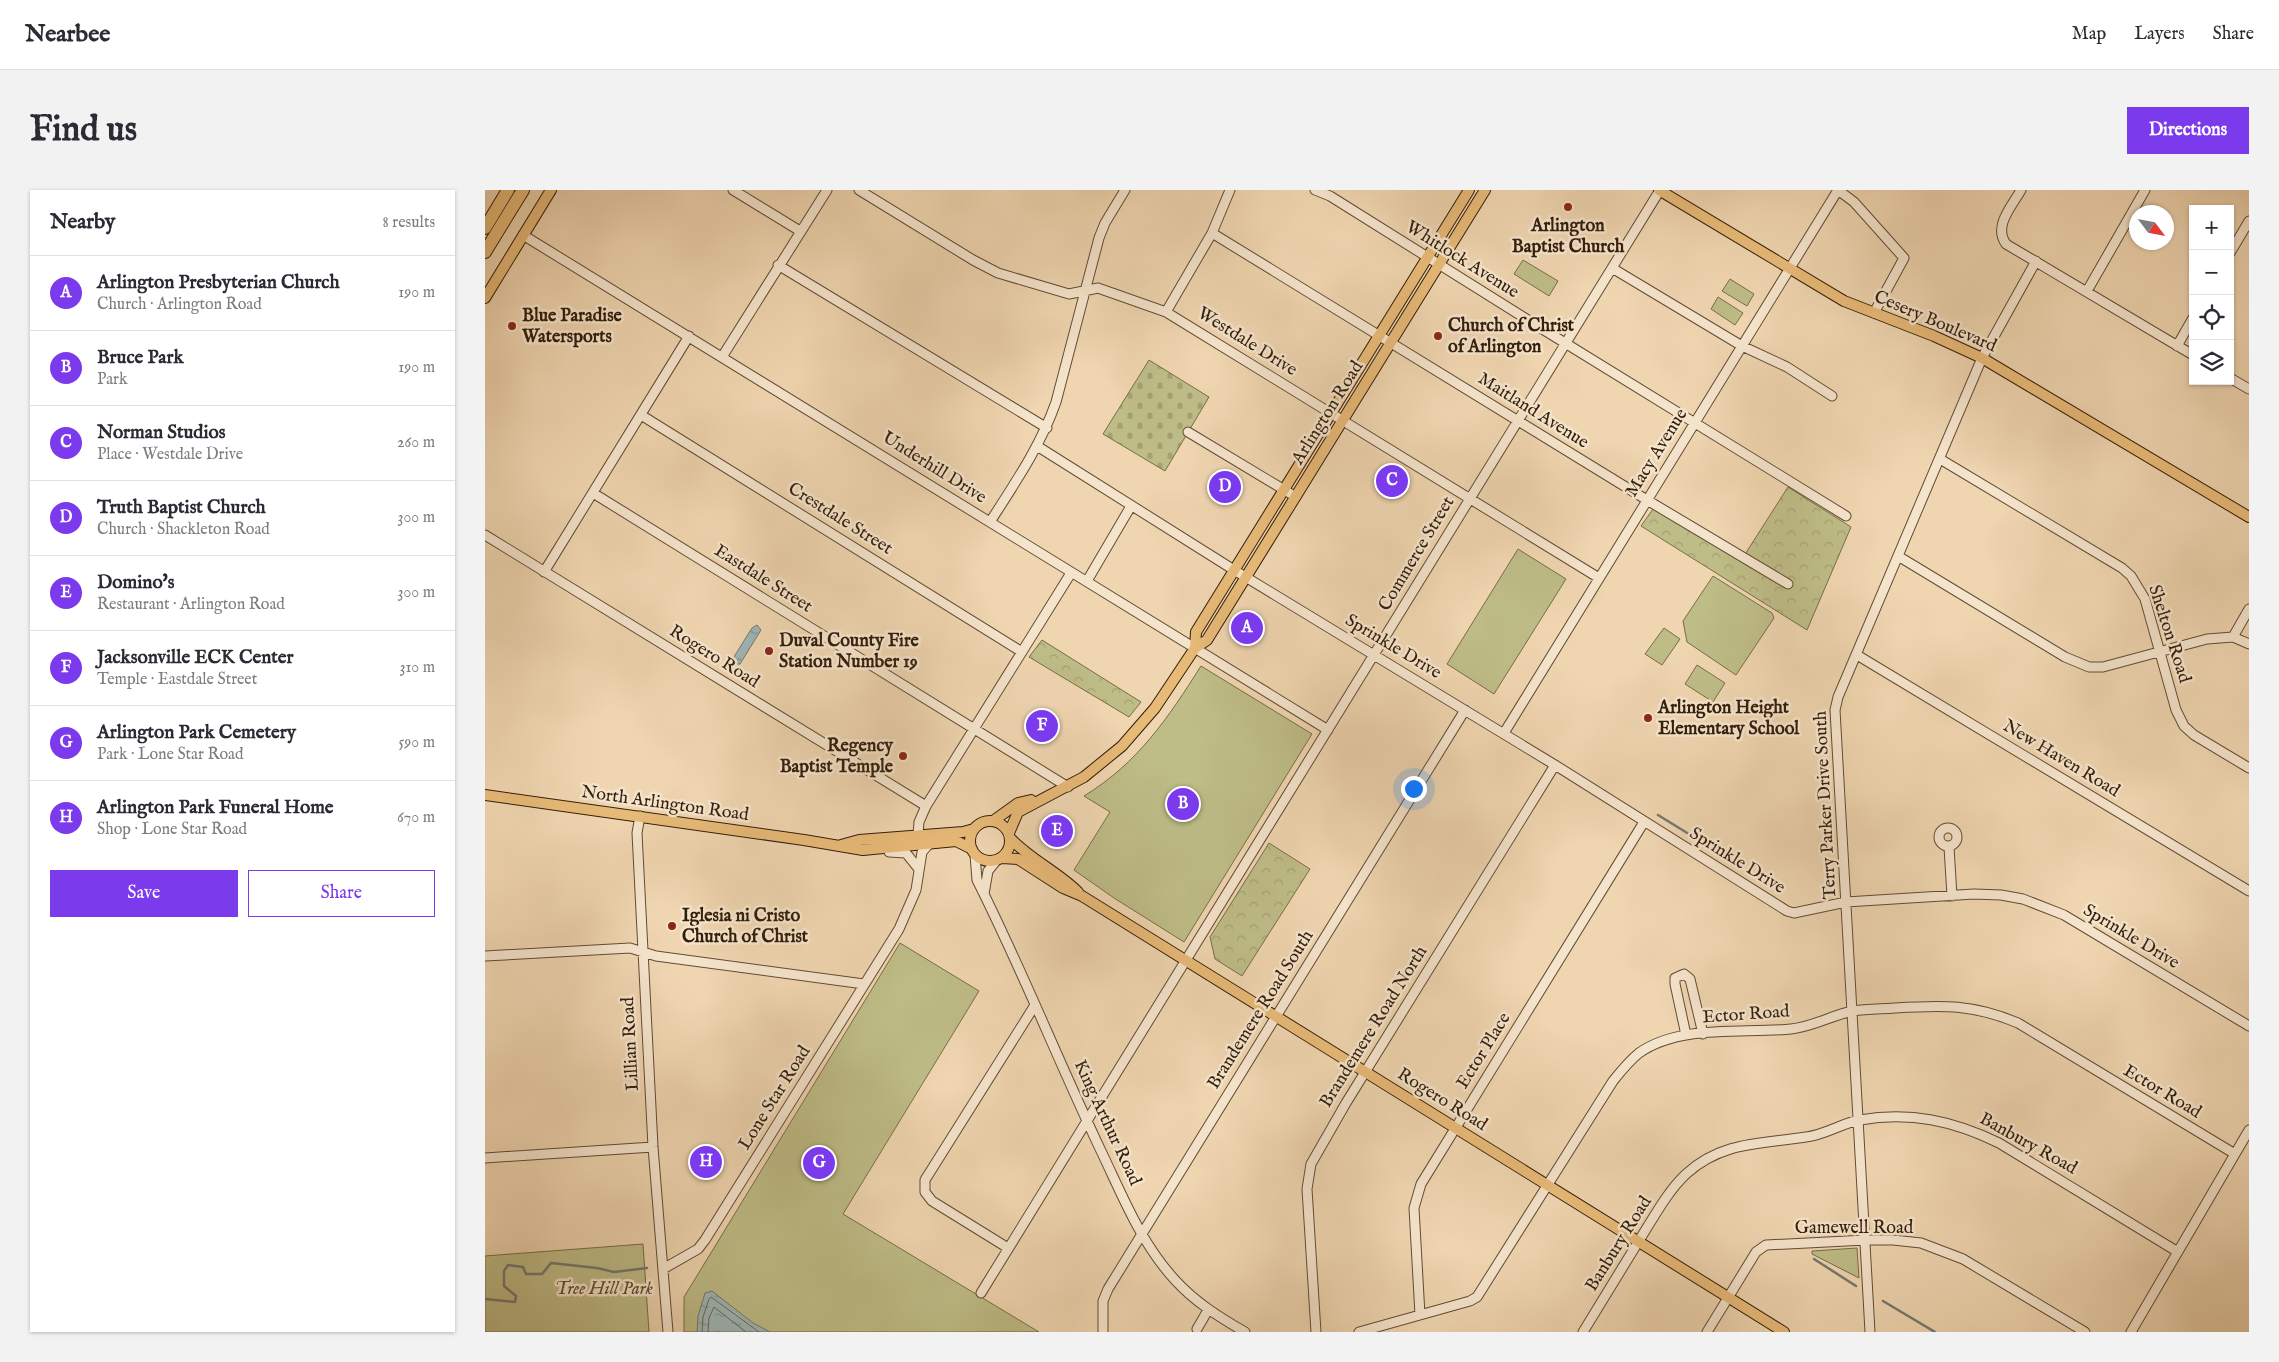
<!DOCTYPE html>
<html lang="en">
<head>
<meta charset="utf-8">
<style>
	:root { --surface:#fff; --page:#f2f2f3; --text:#2b2b33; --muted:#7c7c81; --line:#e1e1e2; --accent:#7c3aed }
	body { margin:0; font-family:"IM FELL English",serif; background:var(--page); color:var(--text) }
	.controls { position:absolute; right:15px; top:15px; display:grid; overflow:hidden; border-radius:0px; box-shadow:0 1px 4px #0004 }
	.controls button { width:45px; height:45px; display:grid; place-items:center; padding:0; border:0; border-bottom:1px solid var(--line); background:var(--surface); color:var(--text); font:25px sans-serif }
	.compass { position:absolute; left:1644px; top:15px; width:45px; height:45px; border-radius:50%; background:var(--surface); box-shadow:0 1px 4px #0004; rotate:122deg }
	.you { position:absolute; left:928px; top:598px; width:18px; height:18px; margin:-12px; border:4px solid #fff; border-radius:50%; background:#1a73e8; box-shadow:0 0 0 8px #1a73e833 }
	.badge { display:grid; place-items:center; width:32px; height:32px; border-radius:50%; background:var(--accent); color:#fff; font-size:16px; font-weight:700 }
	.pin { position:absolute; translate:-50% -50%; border:2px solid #fff; box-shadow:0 1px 5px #0006 }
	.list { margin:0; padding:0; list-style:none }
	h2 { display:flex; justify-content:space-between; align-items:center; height:65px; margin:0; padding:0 20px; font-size:21px }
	h2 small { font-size:16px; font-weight:400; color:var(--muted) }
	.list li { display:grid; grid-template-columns:32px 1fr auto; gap:15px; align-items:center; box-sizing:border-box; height:75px; padding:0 20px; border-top:1px solid var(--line) }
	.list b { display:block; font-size:19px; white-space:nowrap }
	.list p { margin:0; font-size:16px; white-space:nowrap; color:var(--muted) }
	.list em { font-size:16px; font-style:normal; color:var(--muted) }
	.actions { display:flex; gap:10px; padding:15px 20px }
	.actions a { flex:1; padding:11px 0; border:1px solid var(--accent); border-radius:0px; text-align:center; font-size:18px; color:var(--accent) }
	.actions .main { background:var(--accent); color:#fff }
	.icon { flex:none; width:28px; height:28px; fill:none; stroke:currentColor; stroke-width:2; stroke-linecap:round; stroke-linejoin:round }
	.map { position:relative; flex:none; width:1764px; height:1142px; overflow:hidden; border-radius:0px }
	header { display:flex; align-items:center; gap:30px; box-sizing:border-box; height:70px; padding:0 25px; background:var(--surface); border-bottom:1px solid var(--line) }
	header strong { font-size:24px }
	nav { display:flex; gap:28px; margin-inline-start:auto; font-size:18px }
	.intro { display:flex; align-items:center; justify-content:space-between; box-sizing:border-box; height:120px; padding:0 30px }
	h1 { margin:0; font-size:35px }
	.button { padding:12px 22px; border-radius:0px; background:var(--accent); color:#fff; font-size:18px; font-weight:700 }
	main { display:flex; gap:30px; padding:0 30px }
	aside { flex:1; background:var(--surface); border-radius:0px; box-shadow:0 1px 4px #0004 }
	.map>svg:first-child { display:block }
	.forest { fill:url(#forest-crowns); stroke:#786d48 }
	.cemetery { fill:url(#cemetery-stones); stroke:#786d48 }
	.green { fill:#bebc87; stroke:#786d48 }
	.water { fill:url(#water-ripples); stroke:#737971 }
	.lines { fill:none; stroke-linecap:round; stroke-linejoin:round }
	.shore { stroke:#686a60; stroke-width:1 }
	.stream { stroke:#737971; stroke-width:2.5 }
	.minor-casing { stroke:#614c34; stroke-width:11 }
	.major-casing { stroke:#321e0a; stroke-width:12 }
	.highway-casing { stroke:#321e0a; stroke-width:14 }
	.minor { stroke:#f5e4cc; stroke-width:9 }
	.major { stroke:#e8ba78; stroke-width:10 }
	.highway { stroke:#e8ba78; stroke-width:12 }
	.poi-dot { fill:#8f2418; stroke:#f5e4cc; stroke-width:2 }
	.labels { text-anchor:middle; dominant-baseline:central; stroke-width:5; stroke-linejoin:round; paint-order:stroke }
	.poi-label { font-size:18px; font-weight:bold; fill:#321e0a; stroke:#f5e4cc; text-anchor:start }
	.street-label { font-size:18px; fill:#321e0a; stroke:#f5e4cc }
	.park-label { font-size:18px; font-style:italic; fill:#5c4d30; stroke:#f5e4cc }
</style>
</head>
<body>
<header>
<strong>Nearbee</strong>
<nav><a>Map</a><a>Layers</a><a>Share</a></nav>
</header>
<div class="intro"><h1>Find us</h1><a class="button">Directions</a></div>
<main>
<aside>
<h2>Nearby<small>8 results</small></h2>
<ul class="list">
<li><span class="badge">A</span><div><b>Arlington Presbyterian Church</b><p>Church · Arlington Road</p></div><em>190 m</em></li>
<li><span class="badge">B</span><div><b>Bruce Park</b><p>Park</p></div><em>190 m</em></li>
<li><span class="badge">C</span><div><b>Norman Studios</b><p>Place · Westdale Drive</p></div><em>260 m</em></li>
<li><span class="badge">D</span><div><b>Truth Baptist Church</b><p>Church · Shackleton Road</p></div><em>300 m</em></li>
<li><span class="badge">E</span><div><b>Domino's</b><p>Restaurant · Arlington Road</p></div><em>300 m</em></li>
<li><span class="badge">F</span><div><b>Jacksonville ECK Center</b><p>Temple · Eastdale Street</p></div><em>310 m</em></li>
<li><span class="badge">G</span><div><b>Arlington Park Cemetery</b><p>Park · Lone Star Road</p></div><em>590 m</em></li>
<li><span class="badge">H</span><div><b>Arlington Park Funeral Home</b><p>Shop · Lone Star Road</p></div><em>670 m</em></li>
</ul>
<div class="actions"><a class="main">Save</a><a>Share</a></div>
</aside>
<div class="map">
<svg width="1764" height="1142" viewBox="0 0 1764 1142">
	<defs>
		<pattern id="forest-crowns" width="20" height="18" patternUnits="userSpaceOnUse" patternTransform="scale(1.25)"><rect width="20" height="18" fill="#bebc87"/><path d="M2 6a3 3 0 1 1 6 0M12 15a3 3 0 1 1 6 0" fill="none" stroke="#a4a173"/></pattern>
		<pattern id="cemetery-stones" width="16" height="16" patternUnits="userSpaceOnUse" patternTransform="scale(1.25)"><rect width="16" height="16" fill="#bebc87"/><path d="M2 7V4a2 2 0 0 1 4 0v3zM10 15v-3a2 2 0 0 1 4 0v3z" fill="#a4a173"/></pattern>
		<pattern id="water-ripples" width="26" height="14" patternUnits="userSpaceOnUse" patternTransform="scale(1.25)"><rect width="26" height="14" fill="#9fb6b6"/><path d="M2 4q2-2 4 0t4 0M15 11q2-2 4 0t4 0" fill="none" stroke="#829392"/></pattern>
	</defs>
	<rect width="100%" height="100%" fill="#efd5b0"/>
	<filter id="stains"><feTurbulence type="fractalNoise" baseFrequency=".004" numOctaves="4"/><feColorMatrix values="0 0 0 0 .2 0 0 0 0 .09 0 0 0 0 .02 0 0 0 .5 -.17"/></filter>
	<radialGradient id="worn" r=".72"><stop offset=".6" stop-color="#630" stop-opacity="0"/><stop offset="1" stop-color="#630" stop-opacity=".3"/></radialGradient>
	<!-- forest -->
	<path class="forest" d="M1303,297L1366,337L1322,440L1156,336L1168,319L1257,369Z
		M557,450L656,512L644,527L544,467Z
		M784,653L825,679L757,786L730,769L725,747Z"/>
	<!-- cemetery -->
	<path class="cemetery" d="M664,170L724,207L680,281L618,244Z"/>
	<!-- green -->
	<path class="green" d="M1038,70L1073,91L1064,106L1029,84Z
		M1245,89L1269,104L1262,116L1237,101Z
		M1233,107L1258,123L1250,135L1226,119Z
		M1033,359L1081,389L1009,504L962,474Z
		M1228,386L1287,423L1289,428L1251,485L1202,452L1198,431Z
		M1179,438L1195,449L1177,475L1160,464Z
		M1212,475L1240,493L1228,512L1200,494Z
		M716,476L827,544L699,752L629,708L589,680L625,622L599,606C653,573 683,528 716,476Z
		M415,753L494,801L358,1024L554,1142H199V1107Z
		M158,1054L164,1142H0V1066Z
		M1372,1058L1374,1088L1327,1064V1061Z"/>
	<!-- water -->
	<path class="water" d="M272,435L276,440L255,474H247V470L267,438Z
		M227,1101L268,1133L285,1142H212L213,1126L220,1103Z"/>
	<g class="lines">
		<!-- shore -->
		<path class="shore" d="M217,1142L218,1127L224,1109L226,1107L274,1142
			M223,1142L224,1128L229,1117L261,1142"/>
		<!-- stream -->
		<path class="stream" d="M1173,625L1251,673
			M1329,1069L1371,1096
			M0,1109L30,1112L31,1106L19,1096V1081L23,1075L38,1077L41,1084H57L66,1073L112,1078L129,1082L162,1078
			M1398,1111L1450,1142"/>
		<defs>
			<path id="minor" d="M248,0L315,41
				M374,0L488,70L513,83L584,104L613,98L681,122L1114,388
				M830,0L845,6L1059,140L1361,326
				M1536,0C1527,16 1508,36 1521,54L1708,165
				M727,43L1162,310L1303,394
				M38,45L843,540
				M1745,63L1764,31
				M293,75L562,238
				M1127,78L1257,156L1302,177L1347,206
				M1602,101L1660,0
				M681,122L727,43L745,0
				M1692,156L1708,128
				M237,167L342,0
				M1745,188L1764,199
				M156,225L537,462
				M703,242L811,307
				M552,256L749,380L1070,575L1302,721L1309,723L1361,712L1489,704L1516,705L1538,709L1579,725L1764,836
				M1455,269L1637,378L1646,386L1660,409L1691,520L1699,536L1709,545L1764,578
				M108,303L583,597
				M505,332C530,293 556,255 571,212L614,48L620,33L640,0
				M0,345L441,616
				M1413,366L1580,467L1604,477H1618L1722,449L1748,447L1764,454
				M59,382L204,146
				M602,391L646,316
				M1748,447L1764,419
				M1372,465L1764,701
				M1019,543L1353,0L1369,12L1419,68L1389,123
				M155,626L152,643L168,957L183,1142
				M1454 647a9 9 0 1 1 18 0a9 9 0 1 1-18 0Z
				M433,645L434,632L441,616L586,383
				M1464,657L1467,706
				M404,662L421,663L433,678
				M490,665L492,690C537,779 574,873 617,963C638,1007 656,1053 690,1090C710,1112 734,1127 760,1142
				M499,704L503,681L511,671
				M0,766L145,758L171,766L379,794
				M1201,845L1190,794V788L1199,784L1205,789L1218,844
				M0,968L168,957
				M523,1058L447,1011L440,1002V990L550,815
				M178,1079L213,1059L220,1050L414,739L431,700L437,662L444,654
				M496,1103L1175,0
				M935,1125L929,1018L936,994L1159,632
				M712,1139L723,1120
				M618,1142V1111L623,1099L980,520
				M831,1142L822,999L826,974L861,913L1070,575
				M874,1142L985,1111L992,1107L1128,891C1136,881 1144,871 1154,863C1195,834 1259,844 1306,839C1328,837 1347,825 1368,821C1382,819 1397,819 1410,818C1458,815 1488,814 1533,833L1750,964
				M1098,1142C1117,1111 1136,1080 1155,1049C1169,1027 1182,1002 1201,984C1237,951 1277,954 1321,947C1340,945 1357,933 1375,930C1425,921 1469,931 1514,953L1693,1062
				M1222,1142L1271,1062L1281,1055L1381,1050H1408L1436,1053L1478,1069L1600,1142
				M1385,1142L1350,520L1353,507L1497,168L1551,71
				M1646,1142L1764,940"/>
			<path id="major" d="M1174,0L1359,111L1449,146L1497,168L1764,327
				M0,108L66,0
				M710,458L711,442L984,0
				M0,605L319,650L378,660L471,651L487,659
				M485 651a20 20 0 1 1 40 0a20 20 0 1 1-40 0Z
				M508,631L533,613L546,610
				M524,643L533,622L599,587L637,556L670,518L710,458L722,450L1000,0
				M526,649C546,670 573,682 593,702
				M356,655L374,650L478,642L489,639
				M517,668L533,669L578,698L597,706L1299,1142"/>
			<path id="highway" d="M0,38L23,0
				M0,62L38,0"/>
		</defs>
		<!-- minor casing -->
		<use href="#minor" class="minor-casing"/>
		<!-- major casing -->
		<use href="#major" class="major-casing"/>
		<!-- highway casing -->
		<use href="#highway" class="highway-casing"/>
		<!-- minor -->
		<use href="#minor" class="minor"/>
		<!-- major -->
		<use href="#major" class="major"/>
		<!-- highway -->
		<use href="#highway" class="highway"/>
	</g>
	<!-- markers -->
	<g class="poi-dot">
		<circle cx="1083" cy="17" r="5"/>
		<circle cx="27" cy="136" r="5"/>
		<circle cx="953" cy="146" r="5"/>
		<circle cx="284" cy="461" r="5"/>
		<circle cx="1163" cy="528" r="5"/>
		<circle cx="418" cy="566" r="5"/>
		<circle cx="187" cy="736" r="5"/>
	</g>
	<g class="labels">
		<!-- poi labels -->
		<g class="poi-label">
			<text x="1083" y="36" text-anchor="middle">Arlington<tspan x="1083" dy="21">Baptist Church</tspan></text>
			<text x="37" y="126">Blue Paradise<tspan x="37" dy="21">Watersports</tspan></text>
			<text x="963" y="136">Church of Christ<tspan x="963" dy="21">of Arlington</tspan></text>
			<text x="294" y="451">Duval County Fire<tspan x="294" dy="21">Station Number 19</tspan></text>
			<text x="1173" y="518">Arlington Height<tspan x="1173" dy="21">Elementary School</tspan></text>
			<text x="408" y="556" text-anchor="end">Regency<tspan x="408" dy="21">Baptist Temple</tspan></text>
			<text x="197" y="726">Iglesia ni Cristo<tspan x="197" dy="21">Church of Christ</tspan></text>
		</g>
		<!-- street labels -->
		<g class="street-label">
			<text transform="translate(977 70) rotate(32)">Whitlock Avenue</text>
			<text transform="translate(1450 132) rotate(23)">Cesery Boulevard</text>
			<text transform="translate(762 152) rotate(32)">Westdale Drive</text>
			<text transform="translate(1048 221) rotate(32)">Maitland Avenue</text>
			<text transform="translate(843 223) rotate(-58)">Arlington Road</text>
			<text transform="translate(1172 263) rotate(-58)">Macy Avenue</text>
			<text transform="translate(449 278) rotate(32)">Underhill Drive</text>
			<text transform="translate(355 329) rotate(32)">Crestdale Street</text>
			<text transform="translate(932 364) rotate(-59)">Commerce Street</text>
			<text transform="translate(278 389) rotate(32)">Eastdale Street</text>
			<text transform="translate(1684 444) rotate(72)">Shelton Road</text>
			<text transform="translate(908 457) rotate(31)">Sprinkle Drive</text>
			<text transform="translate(229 467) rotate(32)">Rogero Road</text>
			<text transform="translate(1576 569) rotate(31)">New Haven Road</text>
			<text transform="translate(180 614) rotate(8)">North Arlington Road</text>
			<text transform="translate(1341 615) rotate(-93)">Terry Parker Drive South</text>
			<text transform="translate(1252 671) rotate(32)">Sprinkle Drive</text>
			<text transform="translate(1646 747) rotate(31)">Sprinkle Drive</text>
			<text transform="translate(776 820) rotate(-58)">Brandemere Road South</text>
			<text transform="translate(1261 825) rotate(-4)">Ector Road</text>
			<text transform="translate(889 837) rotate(-58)">Brandemere Road North</text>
			<text transform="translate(146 854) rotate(-93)">Lillian Road</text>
			<text transform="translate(999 861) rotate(-58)">Ector Place</text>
			<text transform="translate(1677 902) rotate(31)">Ector Road</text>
			<text transform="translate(290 908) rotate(-58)">Lone Star Road</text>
			<text transform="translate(957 910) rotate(32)">Rogero Road</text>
			<text transform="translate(622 933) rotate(65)">King Arthur Road</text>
			<text transform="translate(1543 954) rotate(29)">Banbury Road</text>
			<text x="1369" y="1038">Gamewell Road</text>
			<text transform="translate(1134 1054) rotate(-58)">Banbury Road</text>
		</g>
		<!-- park labels -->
		<g class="park-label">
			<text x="119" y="1099">Tree Hill Park</text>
		</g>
	</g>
	<rect width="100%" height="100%" filter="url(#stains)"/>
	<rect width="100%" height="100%" fill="url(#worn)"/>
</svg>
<div class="controls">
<button>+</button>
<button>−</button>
<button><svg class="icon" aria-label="locate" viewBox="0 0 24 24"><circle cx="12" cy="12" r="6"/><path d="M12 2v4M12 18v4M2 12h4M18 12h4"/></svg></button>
<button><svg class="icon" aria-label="layers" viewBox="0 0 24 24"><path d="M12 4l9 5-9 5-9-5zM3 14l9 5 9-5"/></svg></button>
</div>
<svg class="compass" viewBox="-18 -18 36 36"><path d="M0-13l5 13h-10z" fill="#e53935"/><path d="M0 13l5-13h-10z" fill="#7c7c81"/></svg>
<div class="you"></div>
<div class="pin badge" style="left:762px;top:438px">A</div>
<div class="pin badge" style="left:698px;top:614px">B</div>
<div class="pin badge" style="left:907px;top:291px">C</div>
<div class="pin badge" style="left:740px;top:297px">D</div>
<div class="pin badge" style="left:572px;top:641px">E</div>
<div class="pin badge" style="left:557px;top:536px">F</div>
<div class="pin badge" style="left:334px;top:973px">G</div>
<div class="pin badge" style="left:221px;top:972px">H</div>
</div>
</main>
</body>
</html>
